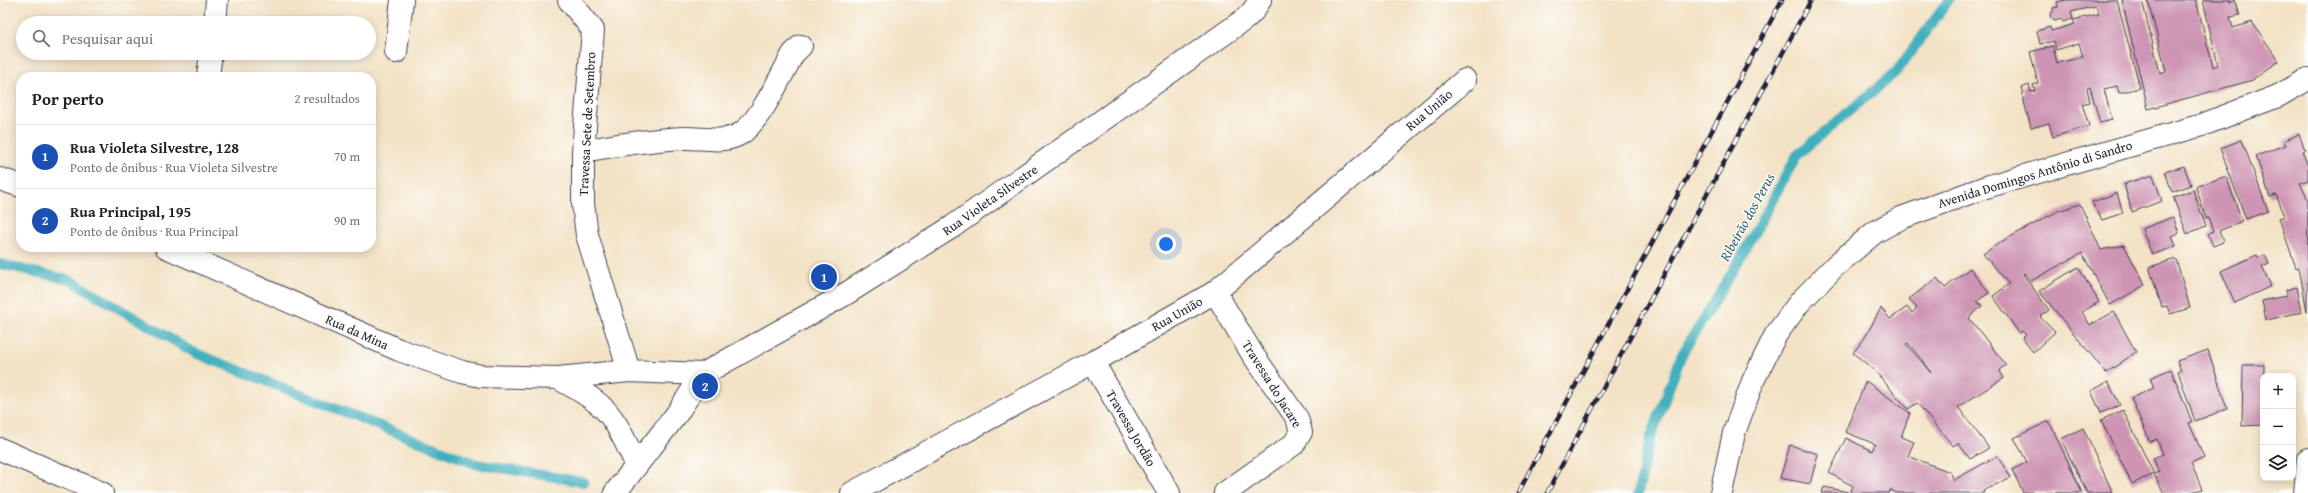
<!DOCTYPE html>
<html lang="pt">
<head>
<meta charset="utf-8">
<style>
	:root { --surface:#fff; --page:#f6f6f6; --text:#202124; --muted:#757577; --line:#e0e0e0; --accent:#2563eb }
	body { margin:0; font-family:"Gentium Book Plus",serif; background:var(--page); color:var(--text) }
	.controls { position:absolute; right:12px; bottom:12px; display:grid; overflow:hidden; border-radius:8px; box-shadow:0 2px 10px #0003 }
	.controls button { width:36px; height:36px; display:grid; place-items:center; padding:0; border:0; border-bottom:1px solid var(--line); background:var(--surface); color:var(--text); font:20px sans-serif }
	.you { position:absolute; left:1166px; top:244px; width:14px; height:14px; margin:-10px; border:3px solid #fff; border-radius:50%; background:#1a73e8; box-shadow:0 0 0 6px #1a73e833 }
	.badge { display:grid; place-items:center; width:26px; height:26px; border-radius:50%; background:var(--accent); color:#fff; font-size:13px; font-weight:700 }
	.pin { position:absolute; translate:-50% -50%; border:2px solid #fff; box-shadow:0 1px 4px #0006 }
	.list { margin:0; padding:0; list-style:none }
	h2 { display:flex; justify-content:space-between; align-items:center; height:52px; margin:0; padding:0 16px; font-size:17px }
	h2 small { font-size:13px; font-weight:400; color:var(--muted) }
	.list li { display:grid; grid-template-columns:26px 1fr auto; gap:12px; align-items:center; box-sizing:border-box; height:64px; padding:0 16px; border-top:1px solid var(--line) }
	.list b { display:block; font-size:15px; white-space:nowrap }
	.list p { margin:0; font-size:13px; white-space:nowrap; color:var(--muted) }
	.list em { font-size:13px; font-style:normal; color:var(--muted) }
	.icon { flex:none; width:22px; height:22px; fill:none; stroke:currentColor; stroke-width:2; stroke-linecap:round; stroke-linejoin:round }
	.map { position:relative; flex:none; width:2308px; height:493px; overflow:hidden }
	.search { position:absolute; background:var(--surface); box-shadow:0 2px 10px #0003; left:16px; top:16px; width:360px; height:44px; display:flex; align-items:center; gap:10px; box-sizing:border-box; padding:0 14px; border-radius:22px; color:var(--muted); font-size:15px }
	.panel { position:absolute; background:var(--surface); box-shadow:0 2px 10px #0003; left:16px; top:72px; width:360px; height:180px; border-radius:16px }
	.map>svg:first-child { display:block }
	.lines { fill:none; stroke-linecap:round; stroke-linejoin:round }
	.stream { stroke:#41afbe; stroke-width:10 }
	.building { fill:#cd94b3; fill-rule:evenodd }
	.minor-casing { stroke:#413f50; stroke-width:24 }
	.minor { stroke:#fff; stroke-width:22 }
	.rail-casing { stroke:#22223b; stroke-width:4.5 }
	.rail { stroke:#fdfcf7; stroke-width:3; stroke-dasharray:9; stroke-linecap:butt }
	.labels { text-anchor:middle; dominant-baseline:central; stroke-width:3; stroke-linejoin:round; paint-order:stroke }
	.street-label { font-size:13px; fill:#22223b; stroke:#fdfcf7 }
	.water-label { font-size:14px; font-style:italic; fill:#306176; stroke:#fdfcf7 }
</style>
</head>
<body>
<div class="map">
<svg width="2308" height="493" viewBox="0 0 2308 493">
	<rect width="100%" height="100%" fill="#fdfcf7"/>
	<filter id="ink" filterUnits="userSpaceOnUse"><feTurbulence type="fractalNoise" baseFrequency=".025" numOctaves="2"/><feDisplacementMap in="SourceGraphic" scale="8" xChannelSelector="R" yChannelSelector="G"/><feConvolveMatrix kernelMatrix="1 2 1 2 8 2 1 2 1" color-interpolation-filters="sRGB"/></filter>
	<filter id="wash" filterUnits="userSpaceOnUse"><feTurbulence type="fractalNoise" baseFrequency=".012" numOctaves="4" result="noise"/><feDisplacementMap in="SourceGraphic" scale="16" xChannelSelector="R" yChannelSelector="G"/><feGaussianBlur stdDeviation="0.9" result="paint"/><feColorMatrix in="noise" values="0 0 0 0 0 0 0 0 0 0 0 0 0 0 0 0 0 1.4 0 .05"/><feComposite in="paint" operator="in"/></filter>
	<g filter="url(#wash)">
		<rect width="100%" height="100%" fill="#f3e2c5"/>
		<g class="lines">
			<!-- stream -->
			<path class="stream" d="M0,264L70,280L195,353L476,464L584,482
				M1638,493L1650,439L1682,354L1743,254L1797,155L1896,72L1949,0"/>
		</g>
		<g id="blocks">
			<!-- building -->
			<path class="building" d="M2066,0H2117L2140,88L2119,93L2117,86L2104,89L2112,120L2100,123L2090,87L2087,88L2090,102L2082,104L2089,126L2053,137L2049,123L2031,128L2022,94L2024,93L2022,88L2029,85L2031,92L2035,91L2033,85L2038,83L2030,52L2053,46L2057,63L2083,57L2079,43L2056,50L2054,41L2040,44L2037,31L2050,27L2051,31L2075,24L2073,20L2099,14L2096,6L2071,12L2073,19L2063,22L2062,19L2054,21L2053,18L2051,19L2050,14L2053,12V8L2058,7L2057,2Z
				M2122,0H2142L2160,73L2166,71L2148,0H2196L2213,67L2218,65L2203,0H2230V3L2235,0L2240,15L2230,17L2233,28L2252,22L2279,61L2253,80L2148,109Z
				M2299,134L2305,150L2302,151L2308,166V180L2300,183L2308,200L2307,312L2299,267L2296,268L2279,218L2285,216L2276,195L2270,197L2256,156L2286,145L2284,141Z
				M2242,140L2268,211L2246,219L2220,148Z
				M2184,166L2191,185L2172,192L2165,172Z
				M2153,175L2162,201L2132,212L2124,184Z
				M2226,176L2242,221L2219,231L2223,242L2213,246L2208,234L2213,231L2208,218L2206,219L2196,187Z
				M2193,190L2206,226L2187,234L2173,197Z
				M2117,193L2123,213L2102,220L2092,202Z
				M2080,204L2101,250L2124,245L2145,285L2110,305L2082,253L2031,281L2024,273L2023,274L2049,310L2040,317L2055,332L2033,352L2022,338L2026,335L2022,331L2019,333L1993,296L2009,284L1983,254L1999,243L2058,211Z
				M2173,217L2179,233L2172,236L2176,246L2152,255L2142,229Z
				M2257,255L2258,258L2265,255L2269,264L2262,267L2271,286L2235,303L2221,271Z
				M2176,259L2190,308L2170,314L2167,306L2162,307L2149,267Z
				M2078,267L2099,302L2082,312L2090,325L2114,312L2136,352L2106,373L2039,291Z
				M1970,268L1989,293L1977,301L1982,306L1969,318L2006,365L1999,370L2004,378L1958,407L1989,448L1970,459L1958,443L1953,446L1917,403L1908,409L1874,370L1853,353L1864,339L1881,308L1890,319L1907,307L1912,313L1917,308L1909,299L1937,278L1945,288ZM1908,343L1922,360L1931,373L1906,344Z
				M2297,287L2302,312L2266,320L2262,301L2286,296V290Z
				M2208,350L2227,409L2195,421L2178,371L2181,370L2177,361Z
				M2243,365H2264L2263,425L2242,426Z
				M2171,369L2192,422L2189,423L2204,457L2191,463L2202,489L2188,493H2164L2154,474L2159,472L2153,458L2163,454L2157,439L2150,442L2131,398L2154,388L2150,378Z
				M1866,381L1910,413L1901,437L1914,442L1908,456L1950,472L1954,480L1997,456L2011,477L1983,491L1984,493H1897L1890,490L1889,493H1850L1853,486L1829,473L1846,438L1872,451L1875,444L1845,432Z
				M2108,382L2120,405L2101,413L2091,391Z
				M2123,410L2154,474L2132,484L2101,420Z
				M2049,421L2069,464L2082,493L2023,492L2012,470L2027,462L2014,438Z
				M2083,428L2113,493H2087L2061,439Z
				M1790,445L1818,454L1810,484L1780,478Z
				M1824,487L1848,492V493H1822Z"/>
		</g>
	</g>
	<g filter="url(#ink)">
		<use href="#blocks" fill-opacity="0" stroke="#413f50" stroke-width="1"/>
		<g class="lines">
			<defs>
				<path id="minor" d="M569,0L593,30L583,151V204L587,235L629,371
					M215,23L217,0
					M396,52L402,0
					M208,77L211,53
					M583,151C616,145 649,140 683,138C700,137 724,144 740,134C759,123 782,74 793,54L801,46
					M0,179L21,186
					M166,247L399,350L462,372L481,376L558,378L629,371L703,374
					M1215,292L1253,355L1297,418L1301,432L1294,444L1225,493
					M1093,362L1169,493
					M558,378C573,387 590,395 602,407C618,421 627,447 637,465
					M0,449L102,493
					M615,493L676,415L703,374L844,295L952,227L1245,19L1253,11L1260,0
					M852,493L1093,362L1215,292L1465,80
					M1721,493L1734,433L1753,381L1775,336L1799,303L1835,266L1875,232L1901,218L1986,187L2202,125L2278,96L2308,79
					M2305,493L2308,459"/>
			</defs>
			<!-- minor casing -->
			<use href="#minor" class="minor-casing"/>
			<!-- minor -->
			<use href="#minor" class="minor"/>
			<defs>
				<path id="rail" d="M1518,493L1782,0
					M1547,493L1811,0"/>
			</defs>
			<!-- rail casing -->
			<use href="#rail" class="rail-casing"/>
			<!-- rail -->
			<use href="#rail" class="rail"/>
		</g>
	</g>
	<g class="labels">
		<!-- street labels -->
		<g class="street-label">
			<text transform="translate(1429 110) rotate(-40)">Rua União</text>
			<text transform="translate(587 124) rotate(-87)">Travessa Sete de Setembro</text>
			<text transform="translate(2035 174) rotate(-17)">Avenida Domingos Antônio di Sandro</text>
			<text transform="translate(990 200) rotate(-35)">Rua Violeta Silvestre</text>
			<text transform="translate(1177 314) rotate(-30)">Rua União</text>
			<text transform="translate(357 332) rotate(24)">Rua da Mina</text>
			<text transform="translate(1272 384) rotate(58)">Travessa do Jacare</text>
			<text transform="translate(1131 428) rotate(60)">Travessa Jordão</text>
		</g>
		<!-- water labels -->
		<g class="water-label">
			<text transform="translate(1747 217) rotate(-61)">Ribeirão dos Perus</text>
		</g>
	</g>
</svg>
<div class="controls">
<button>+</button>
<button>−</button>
<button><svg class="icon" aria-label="layers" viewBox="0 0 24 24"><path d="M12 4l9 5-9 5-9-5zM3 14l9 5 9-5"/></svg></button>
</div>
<div class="you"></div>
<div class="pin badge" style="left:824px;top:277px;background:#1a4fb4">1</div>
<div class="pin badge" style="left:705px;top:386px;background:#1a4fb4">2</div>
<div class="search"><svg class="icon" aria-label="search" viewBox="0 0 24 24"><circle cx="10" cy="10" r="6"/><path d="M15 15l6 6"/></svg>Pesquisar aqui</div>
<section class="panel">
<h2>Por perto<small>2 resultados</small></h2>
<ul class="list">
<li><span class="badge" style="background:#1a4fb4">1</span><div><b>Rua Violeta Silvestre, 128</b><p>Ponto de ônibus · Rua Violeta Silvestre</p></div><em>70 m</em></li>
<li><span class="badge" style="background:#1a4fb4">2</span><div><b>Rua Principal, 195</b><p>Ponto de ônibus · Rua Principal</p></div><em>90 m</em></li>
</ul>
</section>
</div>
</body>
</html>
